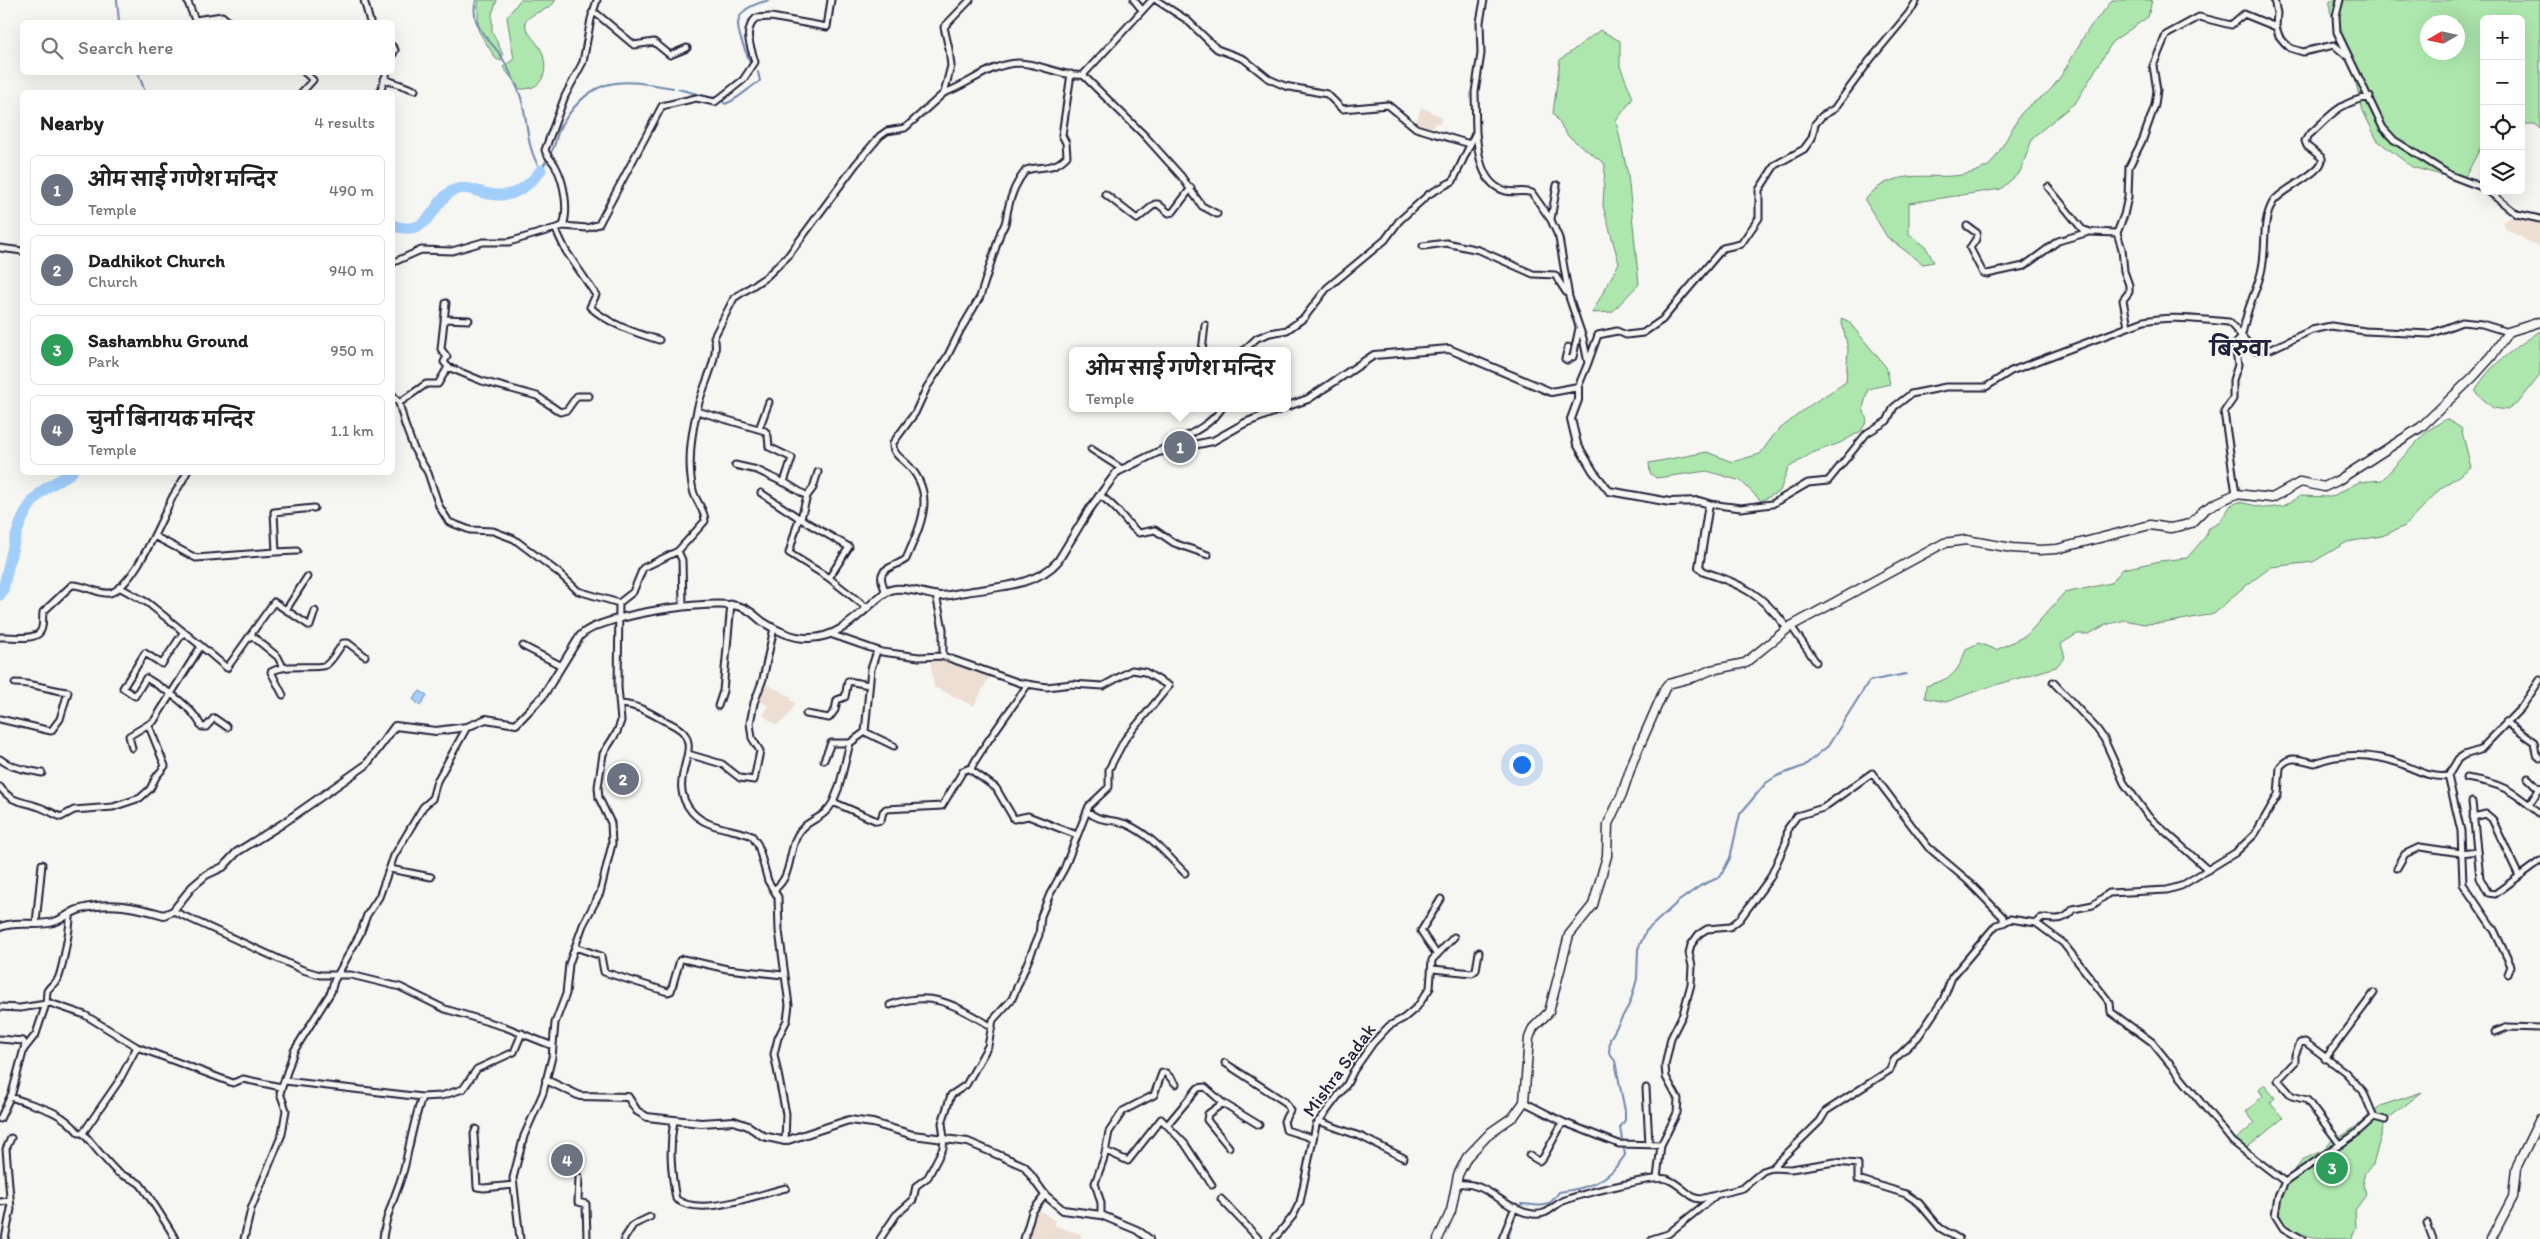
<!DOCTYPE html>
<html lang="en">
<head>
<meta charset="utf-8">
<style>
	:root { --surface:#fff; --page:#f6f6f6; --text:#222; --muted:#767676; --line:#e0e0e0; --accent:#22223b }
	body { margin:0; font-family:Itim,"Playpen Sans Deva",sans-serif; background:var(--page); color:var(--text) }
	.controls { position:absolute; right:15px; top:15px; display:grid; overflow:hidden; border-radius:8px; box-shadow:0 5px 20px #0002 }
	.controls button { width:45px; height:45px; display:grid; place-items:center; padding:0; border:0; border-bottom:1px solid var(--line); background:var(--surface); color:var(--text); font:25px sans-serif }
	.compass { position:absolute; left:2420px; top:15px; width:45px; height:45px; border-radius:50%; background:var(--surface); box-shadow:0 5px 20px #0002; rotate:261deg }
	.you { position:absolute; left:1521px; top:764px; width:18px; height:18px; margin:-12px; border:4px solid #fff; border-radius:50%; background:#1a73e8; box-shadow:0 0 0 8px #1a73e833 }
	.badge { display:grid; place-items:center; width:32px; height:32px; border-radius:50%; background:var(--accent); color:#fff; font-size:16px; font-weight:700 }
	.pin { position:absolute; translate:-50% -50%; border:2px solid #fff; box-shadow:0 1px 5px #0006 }
	.popup { position:absolute; left:1069px; top:347px; width:222px; height:65px; box-sizing:border-box; display:grid; place-content:center; border-radius:8px; background:var(--surface); filter:drop-shadow(0 1px 4px #0005); font-size:16px; white-space:nowrap; color:var(--muted) }
	.popup b { font-size:19px; color:var(--text) }
	.popup::after { content:''; position:absolute; left:50%; top:100%; margin-left:-10px; border:10px solid transparent; border-top-color:var(--surface) }
	.list { margin:0; padding:0; list-style:none }
	h2 { display:flex; justify-content:space-between; align-items:center; height:65px; margin:0; padding:0 20px; font-size:21px }
	h2 small { font-size:16px; font-weight:400; color:var(--muted) }
	.list li { display:grid; grid-template-columns:32px 1fr auto; gap:15px; align-items:center; box-sizing:border-box; height:70px; margin:0 10px 10px; padding:0 10px; border:1px solid var(--line); border-radius:8px }
	.list b { display:block; font-size:19px; white-space:nowrap }
	.list p { margin:0; font-size:16px; white-space:nowrap; color:var(--muted) }
	.list em { font-size:16px; font-style:normal; color:var(--muted) }
	.icon { flex:none; width:28px; height:28px; fill:none; stroke:currentColor; stroke-width:2; stroke-linecap:round; stroke-linejoin:round }
	.map { position:relative; flex:none; width:2540px; height:1239px; overflow:hidden }
	.search { position:absolute; background:var(--surface); box-shadow:0 5px 20px #0002; left:20px; top:20px; width:375px; height:55px; display:flex; align-items:center; gap:12px; box-sizing:border-box; padding:0 18px; border-radius:8px; color:var(--muted); font-size:19px }
	.panel { position:absolute; background:var(--surface); box-shadow:0 5px 20px #0002; left:20px; top:90px; width:375px; height:385px; border-radius:8px }
	.map>svg:first-child { display:block }
	.built { fill:#ecded2 }
	.green { fill:#ade7ad; stroke:#688474; fill-rule:evenodd }
	.water { fill:#a1cefb; stroke:#6e89ae }
	.lines { fill:none; stroke-linecap:round; stroke-linejoin:round }
	.stream { stroke:#6e89ae; stroke-width:2 }
	.river { stroke:#a1cefb; stroke-width:11 }
	.minor-casing { stroke:#22223b; stroke-width:9 }
	.tertiary-casing { stroke:#22223b; stroke-width:10 }
	.secondary-casing { stroke:#22223b; stroke-width:11 }
	.minor { stroke:#f6f6f2; stroke-width:5 }
	.tertiary { stroke:#f6f6f2; stroke-width:6 }
	.secondary { stroke:#f6f6f2; stroke-width:8 }
	.labels { text-anchor:middle; dominant-baseline:central; stroke-width:4; stroke-linejoin:round; paint-order:stroke }
	.street-label { font-size:19px; fill:#22223b; stroke:#f6f6f2 }
	.quarter-label { font-size:21px; font-weight:bold; fill:#22223b; stroke:#f6f6f2 }
</style>
</head>
<body>
<div class="map">
<svg width="2540" height="1239" viewBox="0 0 2540 1239">
	<rect width="100%" height="100%" fill="#f6f6f2"/>
	<filter id="ink" filterUnits="userSpaceOnUse"><feTurbulence type="fractalNoise" baseFrequency=".02" numOctaves="2"/><feDisplacementMap in="SourceGraphic" scale="10" xChannelSelector="R" yChannelSelector="G"/><feConvolveMatrix kernelMatrix="1 2 1 2 8 2 1 2 1" color-interpolation-filters="sRGB"/></filter>
	<g filter="url(#ink)">
		<!-- built -->
		<path class="built" d="M1421,107L1442,117L1440,123H1435L1433,127L1426,126L1425,129L1415,126Z
			M2512,216L2540,224V248L2505,228L2503,222Z
			M930,659H948L990,675L974,706L934,687Z
			M764,683L792,697L790,700L796,703L788,716L777,725L763,715L769,706L756,699Z
			M1038,1209L1055,1221V1226L1081,1234V1239H1027L1034,1214Z"/>
		<!-- green -->
		<path class="green" d="M478,0H497L492,14V31L503,55L501,61L496,59L478,30Z
			M520,0H556C549,12 533,10 525,22C526,35 537,40 542,52C549,72 543,90 520,89L503,67L514,59L507,17Z
			M2112,0H2152L2148,17L2113,41L2076,102L2033,137L2020,172L2001,189L1909,203V234L1925,246L1934,262L1923,264L1887,237L1865,200C1899,157 1944,191 1988,166C1995,162 2014,125 2020,115C2028,104 2043,98 2052,88C2066,71 2075,51 2086,33C2093,21 2105,12 2112,0Z
			M2330,0H2540V129L2534,124H2521V19H2484V141L2463,181L2412,167L2377,140L2363,111L2347,48L2330,11ZM2428,22H2458V52H2428Z
			M1600,30L1620,41V66L1633,98L1616,121L1628,175L1639,284L1612,312L1592,313L1619,263L1603,206L1605,164L1568,136L1553,113L1560,60Z
			M1841,318L1848,321L1886,367L1890,384L1868,389L1863,408L1867,421L1861,431L1840,443L1812,453L1788,468L1780,491L1761,501L1741,481L1707,471L1656,478L1650,473L1649,463L1707,452L1732,462L1760,454L1776,432L1809,406L1846,382L1848,349Z
			M2540,331V375L2519,402L2507,410L2493,408L2475,392C2488,365 2516,348 2540,331Z
			M2446,419L2461,428L2471,467L2440,489L2405,526L2382,536L2347,542L2313,562L2271,567L2239,591L2214,614L2164,623L2144,624L2125,620L2105,625L2089,634H2077L2061,644L2065,657L2056,667L1979,690L1946,702L1925,698L1926,686C1952,678 1957,675 1966,649L1979,643L1996,650L2027,635L2064,593L2111,583L2123,569L2160,561L2187,558L2206,536L2207,529L2219,523L2231,505L2239,502L2266,508L2284,506L2300,496L2331,497L2359,482L2382,480L2427,431Z
			M2264,1085L2275,1098L2270,1103L2283,1118L2243,1151L2233,1142L2255,1123L2246,1112L2263,1096L2259,1090Z
			M2422,1092L2385,1121L2373,1165L2365,1172L2363,1179L2366,1195L2355,1210L2356,1227L2351,1239C2318,1239 2296,1239 2275,1215L2283,1184L2302,1160L2324,1150L2334,1138L2342,1136L2357,1126L2380,1106Z"/>
		<!-- water -->
		<path class="water" d="M420,691L427,695L420,706L413,699Z"/>
		<g class="lines">
			<!-- stream -->
			<path class="stream" d="M117,0L119,22
				M476,0C469,24 487,37 499,53C506,63 512,76 517,87C530,114 523,144 541,170C545,162 551,155 554,146C557,139 557,130 562,124C594,74 621,79 673,88
				M750,62C736,28 726,10 770,0
				M138,72L145,92
				M678,89L713,98L717,96
				M722,100L725,104C738,100 748,88 760,81L758,72
				M1508,1239L1515,1215L1521,1204C1540,1204 1546,1212 1559,1192C1589,1188 1608,1182 1625,1155L1620,1128L1625,1120V1111L1615,1061L1609,1053L1610,1039L1630,1003L1637,979L1638,949L1646,931L1679,901L1700,886L1720,877L1730,858L1740,814L1766,783L1777,776L1804,766L1828,746L1869,681L1906,674"/>
			<!-- river -->
			<path class="river" d="M392,225C432,240 432,199 454,190C462,187 469,188 477,191C506,200 522,195 541,170
				M0,595L3,590C11,557 16,511 45,489C53,483 63,479 72,472"/>
			<defs>
				<path id="minor" d="M187,0L195,20L222,16L229,22
					M364,0L370,22
					M1134,0L1142,10
					M1156,0L1187,20L1217,49L1244,59L1269,79L1285,86L1327,94L1342,109L1388,105L1416,128L1470,144
					M2274,0L2277,13L2276,27
					M2340,0L2336,16L2337,32L2383,128L2394,140L2450,175L2484,188
					M592,13L597,14L634,45L654,42L670,55L687,48
					M392,46L395,50L392,56
					M1083,75L1145,136L1181,176L1202,206L1217,214
					M384,79L415,90
					M302,92L313,80L304,72
					M380,92L387,72
					M944,93C970,84 990,64 1018,63C1040,63 1061,77 1083,75L1152,0
					M1476,132C1478,153 1481,185 1506,191C1515,193 1524,190 1532,193L1551,220L1559,238L1569,297L1583,338L1588,363L1578,387
					M2048,187L2082,229L2090,232L2117,233L2124,215L2128,197L2129,167L2143,139L2155,105L2157,90L2153,66L2166,35L2199,17L2231,25L2244,14L2276,27L2279,36L2284,42L2290,48L2303,52L2334,45L2347,56
					M2488,191L2517,214L2540,219
					M1105,194L1137,219L1155,204H1158L1169,213L1173,212L1191,188
					M1551,219L1557,185
					M563,226L587,228L599,224L662,106L696,98L715,102L743,80L755,62C751,46 742,32 756,18L771,17L827,27L831,0
					M1967,226L1977,233L1976,239L1970,248L1983,273L1987,274L2024,266L2058,241L2089,232
					M556,230L566,251L596,295L590,307C609,324 635,333 659,340
					M2117,233L2122,249L2124,271L2129,285V292L2123,300L2128,327
					M1423,246L1446,243L1479,250L1533,274L1555,275L1566,292
					M0,248L22,251
					M392,263L421,250L452,251L483,242H509L563,226C569,209 564,182 556,167C553,160 547,157 545,150L565,96L583,62L591,19L597,0
					M444,319L469,320
					M1568,347L1565,359L1567,360L1573,357L1579,328
					M1202,351L1205,325
					M1243,351L1257,338L1270,333L1287,330L1304,318L1327,288L1385,240L1399,221L1429,194L1453,181L1476,132L1475,92L1481,54L1480,22L1484,0
					M1588,363L1598,335L1617,331L1626,335L1643,333L1662,320L1723,248L1741,244L1759,218V190L1775,165L1804,149L1812,138L1815,124L1822,116L1834,109L1870,60L1909,13L1917,0
					M448,367L482,381L537,396L560,412L567,410L577,396H589
					M392,394L399,403L405,425L414,449L428,473L439,506L449,522L470,530L493,531L514,539L559,573L578,591L619,603
					M399,403L426,384H438L448,367L444,362L447,357L441,349L446,303
					M697,411L765,431L768,436L769,447L792,458L784,482L807,496L801,518
					M759,429L769,402
					M1091,449L1122,469
					M1161,450C1181,438 1210,427 1222,408
					M735,465L757,470L784,483
					M761,493L799,518
					M2236,494L2224,412L2233,399V380L2238,365L2235,345L2241,338C2244,327 2246,315 2250,305C2254,292 2260,281 2262,268C2267,245 2261,223 2273,202C2281,189 2325,172 2322,158L2307,146L2305,141L2308,136C2330,116 2339,102 2370,97
					M1099,495C1118,506 1123,521 1139,533L1155,530L1174,543L1208,555
					M807,496L813,488L818,472
					M1709,504L1741,508L1772,504L1808,483L1828,481L1867,433L1887,421L1894,407L1911,394L1946,387H1986L2011,371L2144,321C2172,315 2199,320 2229,322L2254,350L2271,349L2312,330L2331,326L2365,331L2430,334L2462,322L2482,324L2508,332
					M154,536L196,558L276,552L274,512L314,508
					M678,551L682,560L683,605
					M276,552L297,551
					M829,578L849,547L799,518L789,553L829,578L867,608
					M119,587L148,603L201,646L154,721L129,736L132,748
					M886,592C873,566 891,570 906,559C921,524 938,493 905,462C899,457 892,452 893,443L915,413L927,387L947,357L960,331L980,297L1001,231C1007,224 1006,217 1008,209C1011,194 1017,181 1026,170C1043,165 1053,171 1067,156L1066,143L1062,135L1071,74
					M936,595L943,629V656
					M619,603L633,592L643,568L678,551L705,521C705,509 695,501 693,490C687,463 691,436 697,410C701,389 721,356 714,337L734,298L766,277L788,256L856,164L880,136L887,131L905,128L944,93L951,66L949,49L944,27L970,0
					M286,610L307,577
					M1791,626L1816,662
					M183,633L162,664L145,653L123,688L135,696L146,678C167,691 190,704 202,727H206L214,718L227,727
					M830,634L882,652L919,657L943,656L1020,683L1047,687L1072,684L1103,686L1132,670L1145,672L1169,686L1125,739L1109,769V787L1089,806L1064,869L1050,894L1041,916L1039,935L1012,999L993,1020L988,1046L966,1085L951,1095L942,1123L944,1138L943,1148L928,1177L916,1186L913,1200L896,1215L880,1239
					M251,635L278,657L283,667
					M0,637C10,636 34,641 40,632C44,627 42,618 43,612L72,585C84,584 102,597 113,592C137,580 161,520 173,496C178,488 183,481 187,472
					M201,646L227,668L274,602L310,626L315,611
					M523,646L560,665
					M2053,682L2097,729L2104,739L2124,783L2148,816L2208,870
					M1028,684C1020,697 971,762 971,770L996,788L1014,819L1028,816L1077,835
					M283,695L271,672C289,662 318,670 326,665C332,661 338,650 343,643H348L365,656
					M620,704C637,705 649,712 663,720C670,723 678,727 683,732C701,753 665,781 692,812C707,829 733,828 752,836L758,845L768,881L778,897L779,931L789,1005L787,1020L778,1038L774,1054L786,1114L785,1141
					M718,706L723,691L731,604
					M806,714L829,718L835,710L837,700L845,697L848,681L869,685
					M0,719L51,731L60,719L68,692C49,690 34,683 15,683
					M2506,722L2534,742L2536,754L2540,758
					M865,732L894,746
					M850,743L839,787L833,802L877,821L881,820L883,812L886,809L942,806L963,771L970,768
					M688,754L722,764L740,778L754,780L760,751L752,738L750,723L754,703L763,679L774,628
					M0,759C11,768 27,770 42,773
					M824,760L831,743H850L865,732L871,669L877,651
					M2448,776L2461,831L2463,884L2494,930L2511,966L2508,974
					M2466,778C2502,783 2513,791 2540,814
					M2528,778L2540,790
					M0,787C13,804 21,800 39,807C46,809 53,814 61,817L74,810L113,807L140,798L150,789L156,777L165,766L149,726
					M2472,802L2480,878L2488,893L2495,894L2540,861
					M2529,805L2540,788
					M1087,811C1101,823 1110,818 1126,824C1150,834 1167,855 1185,873
					M2473,817L2486,814L2492,819L2519,876
					M2397,868L2405,854L2420,847L2461,853L2477,851
					M390,869L431,877
					M775,889C792,876 788,854 797,836C805,819 823,821 833,802
					M173,911L303,970L320,975H351L400,987L445,1009L505,1027L553,1046
					M36,923L42,864
					M2036,923L2041,918C2056,919 2064,922 2073,909L2093,905L2109,893L2167,890L2181,886L2235,853L2255,834L2278,795L2280,767C2290,754 2301,760 2315,763C2340,752 2374,754 2399,763C2415,769 2431,779 2448,776L2458,759L2464,755L2480,750L2521,708L2540,680
					M575,947L601,956L604,972L668,992L671,991L680,960L683,959L727,969L783,975
					M1437,955L1421,931L1441,899
					M1433,969L1472,973L1476,970L1479,952
					M890,1005C933,989 955,1006 991,1026
					M0,1007L20,1008L46,1004L47,991C50,986 55,983 58,979C62,970 71,925 70,915
					M2495,1032L2508,1027L2540,1028
					M0,1039L23,1041L25,1045L12,1093L0,1119
					M137,1047L233,1083L243,1079L281,1087
					M2325,1059L2374,993
					M1225,1063L1285,1102L1290,1110L1284,1121L1286,1130L1312,1138
					M285,1081L422,1097L441,1096L463,1089L477,1069L514,1052L522,1033
					M1646,1088L1649,1144
					M11,1097C39,1108 58,1108 79,1133H83L119,1081L137,1047L85,1015L50,1003L46,1004L36,1034L25,1048
					M1524,1102L1563,1122L1619,1144L1661,1145
					M1223,1103L1208,1114L1207,1120L1229,1147
					M674,1120C669,1148 671,1172 676,1199C701,1218 758,1194 786,1188
					M1318,1121L1362,1137L1404,1158
					M1167,1125L1198,1088L1205,1087L1223,1103L1259,1125
					M476,1129L474,1134L477,1187L484,1188L514,1185
					M83,1133C94,1146 104,1159 116,1171C123,1177 133,1178 140,1184C144,1188 174,1235 175,1239
					M2340,1144L2307,1100L2292,1096L2278,1080L2295,1062V1055L2300,1043L2305,1042L2345,1072L2363,1091L2374,1117
					M1106,1151L1128,1161L1161,1119L1185,1144L1212,1185
					M1529,1155L1539,1161L1543,1158L1563,1122
					M1772,1168L1820,1121L1826,1111L1890,1070L1894,1060L1918,1037L1943,1000L1952,977L1996,925L2003,923
					M579,1177L578,1202L586,1204L587,1239
					M1657,1178L1661,1145L1677,1113L1678,1099L1666,1077L1665,1066L1671,1038L1683,1014L1691,984L1692,966L1689,953L1691,945L1699,934L1707,929L1730,927L1740,919L1770,878L1786,842L1788,828L1797,816L1823,808L1872,773L1928,847L1967,880L2003,917V923L2010,919L2036,923L2063,943L2110,1003L2111,1012L2152,1042L2233,1142L2285,1182L2278,1197L2275,1215L2283,1228L2302,1239
					M2285,1182L2354,1135L2374,1117L2385,1120
					M1457,1184C1487,1180 1505,1211 1533,1214C1548,1216 1552,1206 1563,1201C1578,1195 1654,1175 1667,1179C1678,1183 1686,1193 1695,1198L1700,1199L1743,1188L1763,1171L1772,1168L1791,1169L1835,1162L1858,1164V1179L1906,1194L1919,1203L1940,1228L1959,1239
					M1221,1199L1259,1239
					M0,1202L9,1201
					M1101,1215V1203L1095,1183L1104,1158L1109,1132L1123,1111L1154,1095L1162,1073H1166L1176,1084
					M2427,1223L2433,1239
					M5,1239L11,1209L6,1149L11,1138
					M244,1239L251,1209L282,1134L286,1110L280,1093L294,1051L331,992L334,981L360,934L367,915L379,897L394,856L423,807L432,799L437,781L467,727
					M383,1239C385,1214 399,1190 405,1165C410,1142 414,1120 422,1097
					M520,1239L513,1178L524,1136L543,1093L552,1057L555,1023L566,994L569,964L583,925L600,893L612,844L611,823L599,798L598,787L603,754L617,732L621,721L618,687L619,603
					M624,1239L633,1225L650,1217
					M1024,1239L1032,1212L1045,1195
					M1274,1239L1293,1216L1300,1202L1316,1125L1347,1084L1354,1070L1373,1043L1389,1026L1404,1018L1417,1007L1430,988L1432,960L1454,937
					M1502,1239L1515,1207
					M1652,1239L1668,1234L1714,1197"/>
				<path id="tertiary" d="M1288,406L1308,399L1374,355L1449,349L1551,392L1578,387V400L1571,419L1577,444L1593,471L1609,491L1670,502L1699,501L1709,504L1699,567L1704,572C1742,584 1763,595 1787,628
					M0,927C18,920 35,927 53,922C63,920 71,911 81,909C110,901 136,907 164,915L173,911L192,887L206,875L223,867L237,852L282,824L366,765L395,726L436,731L467,727L486,719L516,724L543,696L580,636C599,615 714,598 741,607C751,610 755,616 763,622C775,630 794,639 809,638C837,638 856,618 876,600C882,595 887,590 895,589C910,587 926,595 940,596C948,596 958,593 966,592C996,587 1037,586 1058,561L1089,510L1117,472L1158,452L1213,441L1245,423L1283,408
					M546,1080L580,1096L628,1097L637,1111L647,1117L701,1123L734,1121L748,1126L763,1136L785,1141L849,1120L873,1123L913,1135L968,1142L1024,1166L1045,1195L1063,1210L1101,1215L1137,1230L1149,1239"/>
				<path id="secondary" d="M1438,1239L1451,1211L1458,1175L1467,1157L1491,1132L1514,1116L1524,1102L1529,1038L1533,1028L1549,1012L1569,935L1593,905L1607,856L1608,824L1622,794L1633,761L1665,688L1668,684L1695,677L1711,670L1745,663L1791,626L1944,543L1966,540L2012,548L2040,550L2057,549L2150,525L2170,528L2181,526L2191,523L2204,510L2214,504L2236,494L2272,498L2301,482L2324,487L2337,481L2421,427L2473,377L2492,356L2508,332L2540,322
					M2491,1239L2513,1197L2516,1168L2540,1119"/>
			</defs>
			<!-- minor casing -->
			<use href="#minor" class="minor-casing"/>
			<!-- tertiary casing -->
			<use href="#tertiary" class="tertiary-casing"/>
			<!-- secondary casing -->
			<use href="#secondary" class="secondary-casing"/>
			<!-- minor -->
			<use href="#minor" class="minor"/>
			<!-- tertiary -->
			<use href="#tertiary" class="tertiary"/>
			<!-- secondary -->
			<use href="#secondary" class="secondary"/>
		</g>
	</g>
	<g class="labels">
		<!-- street labels -->
		<g class="street-label">
			<text transform="translate(1339 1070) rotate(-54)">Mishra Sadak</text>
		</g>
		<!-- quarter labels -->
		<g class="quarter-label">
			<text x="2240" y="348">बिरुवा</text>
		</g>
	</g>
</svg>
<div class="controls">
<button>+</button>
<button>−</button>
<button><svg class="icon" aria-label="locate" viewBox="0 0 24 24"><circle cx="12" cy="12" r="6"/><path d="M12 2v4M12 18v4M2 12h4M18 12h4"/></svg></button>
<button><svg class="icon" aria-label="layers" viewBox="0 0 24 24"><path d="M12 4l9 5-9 5-9-5zM3 14l9 5 9-5"/></svg></button>
</div>
<svg class="compass" viewBox="-18 -18 36 36"><path d="M0-13l5 13h-10z" fill="#e53935"/><path d="M0 13l5-13h-10z" fill="#767676"/></svg>
<div class="you"></div>
<div class="pin badge" style="left:1180px;top:447px;background:#6b7280">1</div>
<div class="popup"><b>ओम साई गणेश मन्दिर</b>Temple</div>
<div class="pin badge" style="left:623px;top:779px;background:#6b7280">2</div>
<div class="pin badge" style="left:2332px;top:1168px;background:#2e9e5b">3</div>
<div class="pin badge" style="left:567px;top:1160px;background:#6b7280">4</div>
<div class="search"><svg class="icon" aria-label="search" viewBox="0 0 24 24"><circle cx="10" cy="10" r="6"/><path d="M15 15l6 6"/></svg>Search here</div>
<section class="panel">
<h2>Nearby<small>4 results</small></h2>
<ul class="list">
<li><span class="badge" style="background:#6b7280">1</span><div><b>ओम साई गणेश मन्दिर</b><p>Temple</p></div><em>490 m</em></li>
<li><span class="badge" style="background:#6b7280">2</span><div><b>Dadhikot Church</b><p>Church</p></div><em>940 m</em></li>
<li><span class="badge" style="background:#2e9e5b">3</span><div><b>Sashambhu Ground</b><p>Park</p></div><em>950 m</em></li>
<li><span class="badge" style="background:#6b7280">4</span><div><b>चुर्ना बिनायक मन्दिर</b><p>Temple</p></div><em>1.1 km</em></li>
</ul>
</section>
</div>
</body>
</html>
